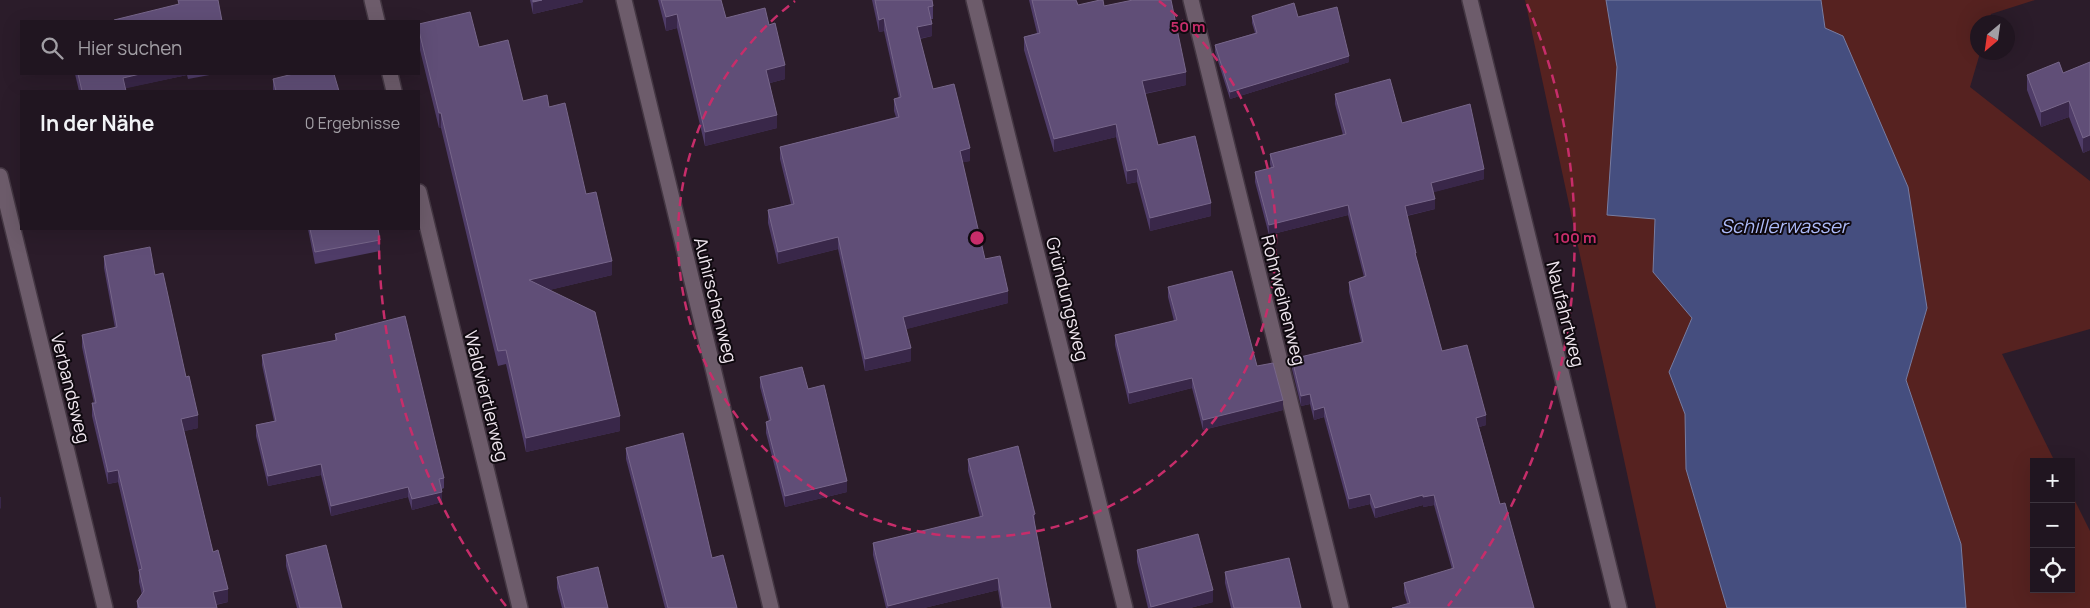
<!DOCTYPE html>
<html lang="de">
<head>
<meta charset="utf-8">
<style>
	:root { --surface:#201520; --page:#2d222d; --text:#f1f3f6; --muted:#a29fa5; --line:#3d343e }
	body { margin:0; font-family:Manrope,sans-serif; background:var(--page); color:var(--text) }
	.controls { position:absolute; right:15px; bottom:15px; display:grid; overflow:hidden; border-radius:0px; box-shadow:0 5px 20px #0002 }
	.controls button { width:45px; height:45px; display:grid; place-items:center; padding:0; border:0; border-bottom:1px solid var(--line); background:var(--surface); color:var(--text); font:25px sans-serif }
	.compass { position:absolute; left:1970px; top:15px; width:45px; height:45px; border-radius:50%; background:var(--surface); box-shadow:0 5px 20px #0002; rotate:209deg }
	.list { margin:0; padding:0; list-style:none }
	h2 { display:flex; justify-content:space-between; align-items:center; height:65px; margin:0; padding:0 20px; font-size:21px }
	h2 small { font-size:16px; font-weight:400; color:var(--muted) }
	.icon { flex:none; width:28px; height:28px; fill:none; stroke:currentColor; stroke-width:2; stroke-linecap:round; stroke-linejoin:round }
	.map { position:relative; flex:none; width:2090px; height:608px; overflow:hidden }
	.search { position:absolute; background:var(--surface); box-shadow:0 5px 20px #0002; left:20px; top:20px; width:400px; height:55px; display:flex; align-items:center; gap:12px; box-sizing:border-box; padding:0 18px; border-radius:0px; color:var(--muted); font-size:19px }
	.panel { position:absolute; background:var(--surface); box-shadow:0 5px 20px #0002; left:20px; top:90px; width:400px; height:140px; border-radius:0px }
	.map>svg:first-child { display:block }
	.green { fill:#562220 }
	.water { fill:#454e7f; stroke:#787ca1 }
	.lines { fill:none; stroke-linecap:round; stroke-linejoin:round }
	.street-casing { stroke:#443743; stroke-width:18 }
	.street { stroke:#6d5c6b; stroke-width:15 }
	.wall { fill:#4f3c68 }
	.shaded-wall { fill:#392749 }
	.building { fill:#604e77; stroke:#77668a }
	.ring { fill:none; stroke:#c72d6a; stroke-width:2.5; stroke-dasharray:9 6 }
	.labels { text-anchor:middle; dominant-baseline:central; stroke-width:4; stroke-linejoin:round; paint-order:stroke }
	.street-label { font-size:18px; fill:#f0e6ef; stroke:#0f090f }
	.water-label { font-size:19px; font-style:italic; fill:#adbbf9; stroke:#0f090f }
	.centre { fill:#c72d6a; stroke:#0f090f; stroke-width:2.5 }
	.ring-label { font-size:15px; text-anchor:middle; font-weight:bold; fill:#c72d6a; stroke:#0f090f; stroke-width:4; stroke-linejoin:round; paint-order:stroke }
</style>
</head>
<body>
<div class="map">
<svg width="2090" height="608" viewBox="0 0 2090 608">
	<rect width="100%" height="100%" fill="#2b1c2a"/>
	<!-- green -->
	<path class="green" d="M1525,0H1606L1617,67L1607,215L1655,219L1653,272L1692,318L1669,372L1685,414L1686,469L1727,608H1656Z
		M1821,0H2035L1991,14L1988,22H1978V52L1980,53L1970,87L2090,181V329L2002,354L2055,462H2034V589H2071V493L2090,531V608H1966L1961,544L1906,380L1927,308L1825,29Z"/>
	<!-- water -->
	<path class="water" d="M1606,0H1821L1825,28L1843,36L1908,187L1927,308L1906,380L1961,544L1966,608H1727L1686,469L1685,414L1669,372L1692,318L1653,272L1655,219L1607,215L1617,67Z"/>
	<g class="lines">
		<defs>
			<path id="street" d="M372,0L377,21
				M624,0L771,608
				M974,0L1125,608
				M1191,0L1341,608
				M1470,0L1619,608
				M390,74L394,91
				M0,176L105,608
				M419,192L520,608"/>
		</defs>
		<!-- street casing -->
		<use href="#street" class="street-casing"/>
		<!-- street -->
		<use href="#street" class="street"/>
	</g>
	<!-- wall -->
	<path class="wall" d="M530,0H583V2L533,14Z
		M658,0H721L726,18L769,25L785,79L770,83L777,128L705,146L677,28L666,31Z
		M872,0H932L933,6V19H931L932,36L920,39L933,89L970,161L962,162L985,259L1008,303L906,329L911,361L865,371L838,249L778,264L768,223V210L791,204L780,159V147L896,117L894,111V99L899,98L884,31L879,32Z
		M1029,0H1076L1078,5L1104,6L1186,85L1145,94L1158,145L1211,216L1150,231L1137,182L1127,184L1116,137L1054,152L1024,50V37L1037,33Z
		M1252,16L1298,17L1349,62L1230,99L1215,52V45L1255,33L1252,23Z
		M419,24L479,47L523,101L549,107L586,194L612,275L549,290L620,431L526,452L506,364L498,366L441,128H439L419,46Z
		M2090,62V150L2083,153L2069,117L2041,127L2027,90V75L2063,73Z
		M75,74H215L188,79L187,75L125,88L126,91H79Z
		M273,79L339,91H273Z
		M1335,94L1402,123L1484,179L1433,192L1435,209L1407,216L1416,260L1442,351L1486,425L1479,427L1500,504L1534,608L1407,603L1404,593V583L1452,569L1434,505L1423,507V505L1375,518L1370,504L1349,509L1324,417L1314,420L1310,404L1301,406L1292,369V359L1361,342L1349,292V282L1364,277L1348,215L1269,235L1255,182V172L1271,168L1270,164V154L1343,135L1335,104Z
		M308,229H378L380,240V251L315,264Z
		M104,256L155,275L186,377L198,428L184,431L213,552L228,602L216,605L217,608H137V601L142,595L139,582V572L118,482L108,484L92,416V403H94L82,347V335L115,328L104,268Z
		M1168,287L1257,366L1283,410L1203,430L1192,388L1129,404L1115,345V335L1174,321L1168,297Z
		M335,334L444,478V488L442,489V502L412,510L408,497L331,516L321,475L268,486L256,436V425L274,421L262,365V355L335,341Z
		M760,377L808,389L847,492L785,507L766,433V422L769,421L760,387Z
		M626,448L712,558L737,608H665L626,459Z
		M968,459L1035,526L1051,608H1001L998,590L924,608H886L873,555V543L980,517L968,471Z
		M1137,550L1213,602L1190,608H1148L1137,562Z
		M286,555L342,608H297L286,566Z
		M1225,572L1301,608H1231L1225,583Z
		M557,577L608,608H562L557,588Z"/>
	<!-- shaded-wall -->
	<path class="shaded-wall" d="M542,0H583V2L533,14V2Z
		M677,14V28L666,31V17Z
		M884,18V31L879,32V20Z
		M932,24V36L917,39V27Z
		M1349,56V62L1230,99V92Z
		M785,65V79L766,84V70Z
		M1186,72V85L1142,94V81Z
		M140,74H187V75L123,89V78Z
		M2069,101V117L2041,127V112Z
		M439,113H441V128H439Z
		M777,115V128L705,146V132Z
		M1116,124V137L1054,152V139Z
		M2090,135V150L2083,153V138Z
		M970,148V161L960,163V151Z
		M1137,169V182L1127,184V171Z
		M1484,169V179L1431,193V183Z
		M1435,199V209L1405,216V206Z
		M1211,203V216L1150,231V218Z
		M1348,205V215L1269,235V225Z
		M838,237V249L778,264V252Z
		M612,261V275L529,295V280Z
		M1008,291V303L903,330V317Z
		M911,348V361L865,371V359Z
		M1192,378V388L1129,404V393Z
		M1310,394V404L1301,406V396Z
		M1283,400V410L1203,430V420Z
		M1324,407V417L1314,420V410Z
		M198,415V428L181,432V419Z
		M1486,415V425L1476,428V418Z
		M620,416V431L526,452V438Z
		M321,464V475L268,486V476Z
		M118,470V482L108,484V472Z
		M847,481V492L785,507V496Z
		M408,487V497L331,516V506Z
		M442,492V502L412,510V499Z
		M1370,494V504L1349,509V499Z
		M1423,495V505L1375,518V508Z
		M1434,495V505L1423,507V497Z
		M0,497H1V508L0,509Z
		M1035,514V526H1033V515Z
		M998,578V590L924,608H888V606Z
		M228,589V602L213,605V592Z
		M1213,590V602L1190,608H1151V607Z"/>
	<!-- building -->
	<path class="building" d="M178,0H218L222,21H114V20L179,4Z
		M533,0H542L533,2Z
		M661,0H721L726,18L765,8L769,25L775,23L785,65L766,70L777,115L705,132L677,14L666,17Z
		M875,0H932L933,6L928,7L932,24L917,27L933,89L954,84L970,148L960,151L985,259L1000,256L1008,291L903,317L911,348L865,359L838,237L778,252L768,210L794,204L780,147L899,117L894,99L901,97L884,18L879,20Z
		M1032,0H1076L1078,5L1100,0H1103L1104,6L1133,0H1171L1186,72L1142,81L1158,145L1195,136L1211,203L1150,218L1137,169L1127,171L1116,124L1054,139L1024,37L1040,33Z
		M1294,3L1298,17L1337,7L1349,56L1230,92L1215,45L1257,33L1252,16Z
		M470,12L479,47L508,40L523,101L547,95L549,107L565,103L586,194L596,192L612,261L529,280L595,312L620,416L526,438L506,350L498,351L441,113H439L419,31V24Z
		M2059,62L2063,73L2090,62V135L2083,138L2069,101L2041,112L2027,75Z
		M78,74H140L123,78L126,91H82Z
		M293,74H334L339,91H276L273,79Z
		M1390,79L1402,123L1470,104L1484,169L1431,183L1435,199L1405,206L1416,253H1415L1442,351L1467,345L1486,415L1476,418L1500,504L1505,503L1534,608H1392L1410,603L1404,583L1454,568L1434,495L1423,497V495L1375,508L1370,494L1349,499L1324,407L1314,410L1310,394L1301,396L1292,359L1363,342L1349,282L1366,276L1348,205L1269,225L1255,172L1274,167L1270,154L1346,134L1335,94Z
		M310,229H378L380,240L315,252Z
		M150,247L155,275L163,273L186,377L189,376L198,415L181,419L213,552L218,550L228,589L213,592L217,608H139L137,601L144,591L139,570L142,569L118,470L108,472L92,403H96L82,335L117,327L104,256Z
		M1232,271L1257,366L1273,363L1283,400L1203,420L1192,378L1129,393L1115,335L1177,320L1168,287Z
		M405,316L444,478L439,479L442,492L412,499L408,487L331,506L321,464L268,476L256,425L276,421L262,355L337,340L335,334Z
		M802,367L808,389L824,385L847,481L785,496L766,422L771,420L760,377Z
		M683,433L712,558L723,555L737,608H668L626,448Z
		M1018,446L1035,514L1033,515L1051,608H1003L998,578L888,606L873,543L983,516L968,459Z
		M1198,534L1213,590L1151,607L1137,550Z
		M326,545L342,608H300L286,555Z
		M1289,558L1301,608H1234L1225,572Z
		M598,567L608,608H565L557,577Z"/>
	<!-- distance rings -->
	<g class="ring">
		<path d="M1159 1A299 299 0 1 1 795 1"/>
		<path d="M506 606A598 598 0 0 1 379 233M1527 4A598 598 0 0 1 1448 606"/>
	</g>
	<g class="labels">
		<!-- street labels -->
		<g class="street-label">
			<text transform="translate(1068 299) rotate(76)">Gründungsweg</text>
			<text transform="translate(716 300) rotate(76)">Auhirschenweg</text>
			<text transform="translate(1284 300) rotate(76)">Rohrweihenweg</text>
			<text transform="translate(1566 314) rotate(76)">Naufahrtweg</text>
			<text transform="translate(71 388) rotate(76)">Verbandsweg</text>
			<text transform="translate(487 396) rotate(76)">Waldviertlerweg</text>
		</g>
		<!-- water labels -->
		<g class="water-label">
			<text x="1784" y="226">Schillerwasser</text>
		</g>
	</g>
	<circle cx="977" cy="238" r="8" class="centre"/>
	<g class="ring-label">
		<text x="1188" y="32">50 m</text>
		<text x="1575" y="243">100 m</text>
	</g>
</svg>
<div class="controls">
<button>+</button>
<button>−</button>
<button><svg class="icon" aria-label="locate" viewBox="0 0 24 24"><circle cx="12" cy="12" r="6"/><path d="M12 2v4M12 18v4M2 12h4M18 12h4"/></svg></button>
</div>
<svg class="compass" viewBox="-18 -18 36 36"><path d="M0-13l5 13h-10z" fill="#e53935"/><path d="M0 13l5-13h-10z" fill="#a29fa5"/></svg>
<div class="search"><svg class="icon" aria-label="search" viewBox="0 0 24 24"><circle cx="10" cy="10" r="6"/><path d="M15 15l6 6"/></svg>Hier suchen</div>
<section class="panel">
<h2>In der Nähe<small>0 Ergebnisse</small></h2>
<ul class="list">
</ul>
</section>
</div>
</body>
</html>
